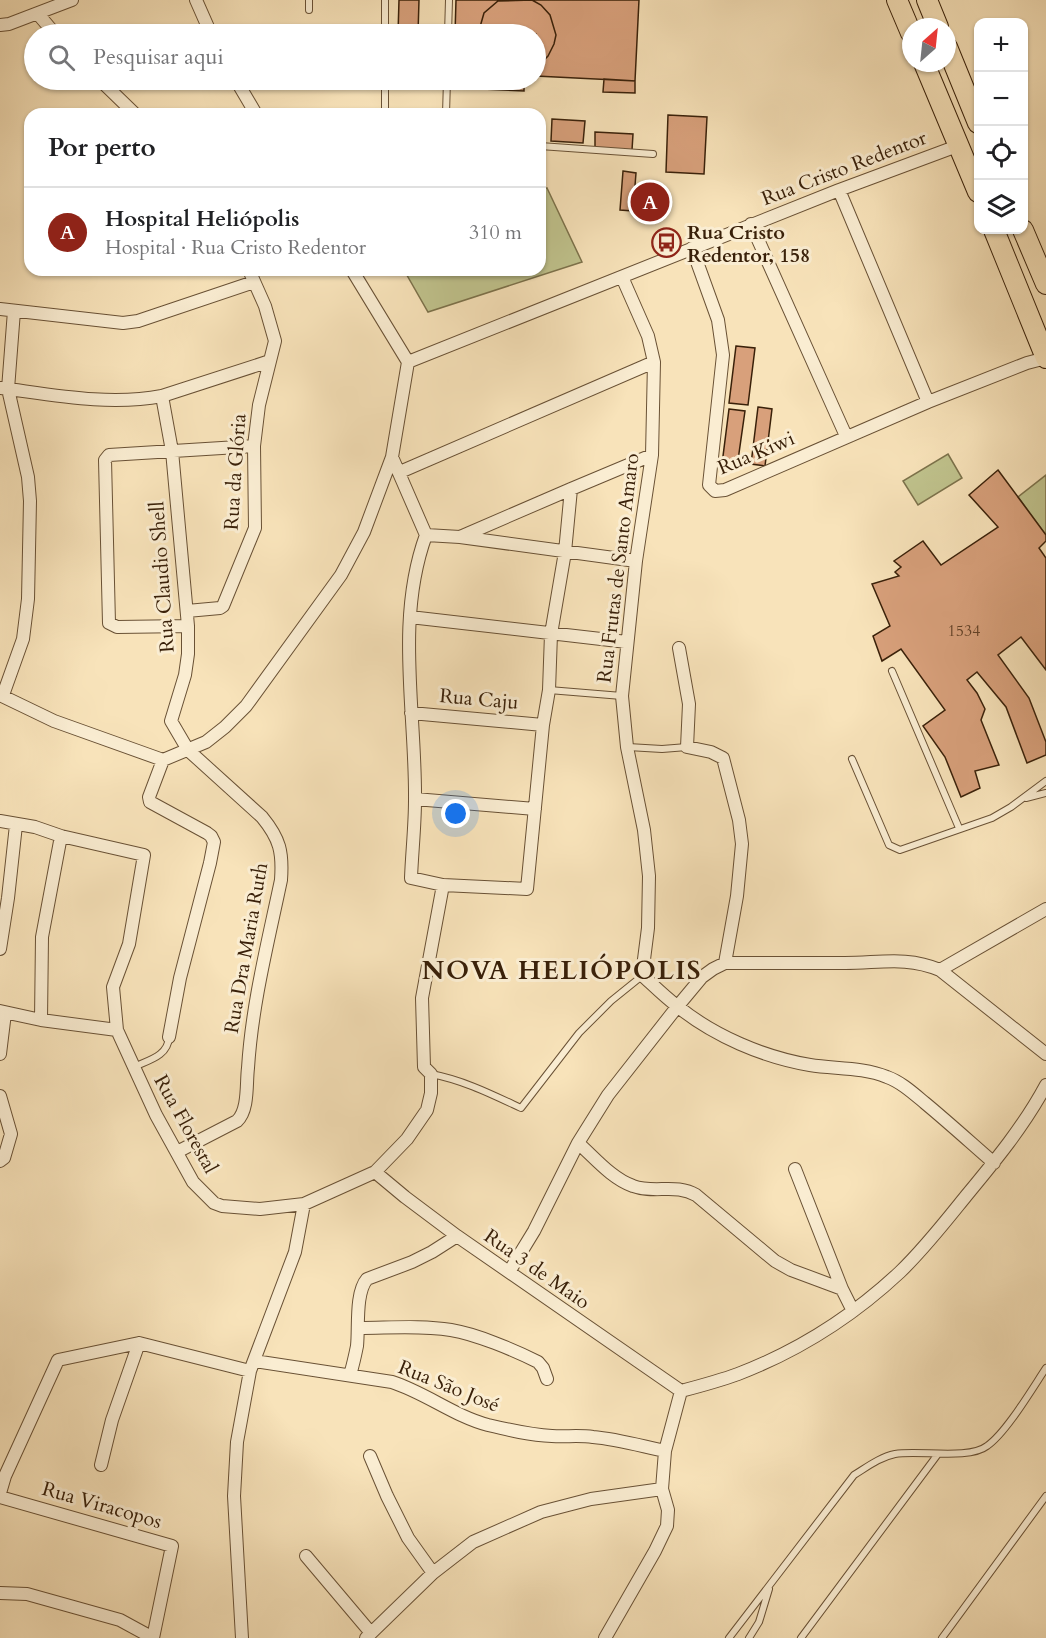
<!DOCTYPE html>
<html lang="pt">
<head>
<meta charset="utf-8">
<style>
	:root { --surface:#fff; --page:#f6f6f6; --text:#202124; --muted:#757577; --line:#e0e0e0; --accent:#8f2418 }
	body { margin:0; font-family:Cardo,serif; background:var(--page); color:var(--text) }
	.controls { position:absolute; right:18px; top:18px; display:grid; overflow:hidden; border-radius:12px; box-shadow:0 2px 4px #0004 }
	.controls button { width:54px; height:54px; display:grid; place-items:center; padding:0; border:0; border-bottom:2px solid var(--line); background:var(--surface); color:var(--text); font:30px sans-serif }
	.compass { position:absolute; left:902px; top:18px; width:54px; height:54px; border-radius:50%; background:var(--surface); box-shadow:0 2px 4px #0004; rotate:27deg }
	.you { position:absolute; left:456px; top:814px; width:21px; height:21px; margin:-15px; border:4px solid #fff; border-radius:50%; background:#1a73e8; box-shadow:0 0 0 9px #1a73e833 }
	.badge { display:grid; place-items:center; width:39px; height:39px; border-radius:50%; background:var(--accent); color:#fff; font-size:20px; font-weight:700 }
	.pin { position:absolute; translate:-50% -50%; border:3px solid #fff; box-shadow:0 2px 6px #0006 }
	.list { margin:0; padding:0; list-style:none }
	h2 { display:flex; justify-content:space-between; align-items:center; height:78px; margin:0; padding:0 24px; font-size:26px }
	h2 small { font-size:20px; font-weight:400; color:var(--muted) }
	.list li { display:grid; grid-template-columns:39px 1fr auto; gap:18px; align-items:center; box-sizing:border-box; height:90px; padding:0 24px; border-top:2px solid var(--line) }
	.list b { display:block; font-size:22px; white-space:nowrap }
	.list p { margin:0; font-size:20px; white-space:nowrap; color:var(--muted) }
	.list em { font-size:20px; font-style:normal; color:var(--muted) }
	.icon { flex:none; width:33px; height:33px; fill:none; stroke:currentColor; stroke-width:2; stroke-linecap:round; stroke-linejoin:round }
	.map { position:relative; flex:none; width:1046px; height:1638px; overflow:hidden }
	.search { position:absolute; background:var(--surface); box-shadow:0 2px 4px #0004; left:24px; top:24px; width:522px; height:66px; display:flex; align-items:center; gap:15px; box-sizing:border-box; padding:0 21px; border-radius:33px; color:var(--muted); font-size:22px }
	.panel { position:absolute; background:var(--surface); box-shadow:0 2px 4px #0004; left:24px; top:108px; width:522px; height:168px; border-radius:18px }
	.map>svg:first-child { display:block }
	.green { fill:#c0c38d; stroke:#7c724b; stroke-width:1.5 }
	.building { fill:#d8a07b; stroke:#392009; stroke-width:1.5 }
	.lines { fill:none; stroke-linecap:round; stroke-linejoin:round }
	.lane-casing { stroke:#695135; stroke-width:8 }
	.street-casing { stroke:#695135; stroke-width:14 }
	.primary-casing { stroke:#392009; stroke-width:22 }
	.lane { stroke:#faedd2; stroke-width:6 }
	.street { stroke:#faedd2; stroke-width:12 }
	.primary { stroke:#f8e3ba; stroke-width:20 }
	.labels { text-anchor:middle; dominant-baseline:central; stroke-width:6; stroke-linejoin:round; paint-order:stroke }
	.number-label { font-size:16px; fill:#614026 }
	.street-label { font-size:20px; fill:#392009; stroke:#faedd2 }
	.poi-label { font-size:20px; font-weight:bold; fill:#392009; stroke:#faedd2; text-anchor:start }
	.district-label { font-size:26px; font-weight:bold; letter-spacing:1.5px; fill:#392009; stroke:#faedd2 }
</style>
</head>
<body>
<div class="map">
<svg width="1046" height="1638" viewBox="0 0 1046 1638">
	<rect width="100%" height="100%" fill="#f8e3ba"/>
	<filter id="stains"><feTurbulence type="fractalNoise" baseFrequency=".00333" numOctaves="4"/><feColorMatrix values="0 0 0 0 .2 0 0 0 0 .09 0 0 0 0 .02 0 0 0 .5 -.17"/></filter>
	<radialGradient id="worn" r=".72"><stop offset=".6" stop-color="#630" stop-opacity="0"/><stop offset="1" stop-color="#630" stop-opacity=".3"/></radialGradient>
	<!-- green -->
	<path class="green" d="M547,188L582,262L428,312L404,270H540V190Z
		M948,454L962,478L918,505L903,481Z
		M1046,475V535L1018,497Z"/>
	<!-- building -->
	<path class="building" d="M399,0H419L418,34H398Z
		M456,0H639L635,81L536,76V34H455Z
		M532,0L541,5L550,15L556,35L554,44L548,56L536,68V34H478L484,13L498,1Z
		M604,79L635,81V93L603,92Z
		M482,80H524V91L482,89Z
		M668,115L707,117L704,174L666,172Z
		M552,119L585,121L583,143L551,141Z
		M595,132L633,134L632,150L595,149Z
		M623,171L636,173L633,211L620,210Z
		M736,346L755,348L748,405L729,403Z
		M758,407L772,409L765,466L751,464Z
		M729,409L745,411L737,467L722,464Z
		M998,470L1046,535V541L1039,548L1046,558V670L1021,637L998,655L1029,698L1046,742V755L1027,763L1006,707L977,672L967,680L977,693L985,709L981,720L999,765L975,771L980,788L961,797L945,757L923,726L945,710L901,649L882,661L873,636L890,626L872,584L899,576L895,572L901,567L894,561L923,541L941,565L998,527L969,495Z"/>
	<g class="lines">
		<defs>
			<path id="lane" d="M385,0V34
				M309,10V0
				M448,34L449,0
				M385,80V114
				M446,114L447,80
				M540,146L653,154
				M892,671L959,828
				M549,690L622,696
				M628,747L662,749L687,747
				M852,759L889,845L900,850L992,818L1011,807L1046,781
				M1026,798L1046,793
				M134,1067C149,1060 168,1056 169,1037
				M431,1074C463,1080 491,1094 521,1108L579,1033L611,1001L642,976
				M729,1638L854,1475C867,1467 880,1457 895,1454C919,1450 969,1460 987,1446C1006,1433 1032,1389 1046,1368
				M749,1638L759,1622L769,1589
				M801,1638L938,1454
				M942,1638L1046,1496"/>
			<path id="street" d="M196,0L211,34
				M38,14L55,34
				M0,25L9,24L72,0
				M100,80L135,114
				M236,80L256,114
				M839,190L928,402
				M751,224L846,436
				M692,248L718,320L723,355L709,485L715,491L725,490L928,402L1027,363L1046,358
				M352,270L408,362
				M622,277L648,336L654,362L652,455L636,561L622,696L627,747L644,830L649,876L648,928L642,975C654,986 665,997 677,1006C714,1036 763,1057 810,1065C835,1069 863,1067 887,1077C901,1082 913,1093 925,1103C948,1122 971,1143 994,1163
				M0,309L123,323L138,321L254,282
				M408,362L839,190L960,145
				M1,388C54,395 109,406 162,396L270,361
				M162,396L172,451L188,626V654L185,675L171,721L188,750L262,817C280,839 283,852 281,880C268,942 252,1004 248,1068C246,1083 249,1110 237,1121L177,1152
				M400,472L654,362
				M426,535L460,537L636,561
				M460,537L571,489L652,455
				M187,611L220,608L223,606L255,528L254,446L259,405L275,341L265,306L249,270
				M410,617L627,642
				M188,626L117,627L109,623L105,460L109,455L254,446
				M679,648L689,704L687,747L711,752L723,758L739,820L742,844L737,896L725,963
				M0,695L54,721L163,760L206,742L225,727L246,706L341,575L364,532L392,457L408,362
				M3,695L23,639L28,599L30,501L28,477L8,389L14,311
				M411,713L543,725
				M163,760L149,797L150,802L207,833L211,836L214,842L210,863L180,978L169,1037
				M415,799L535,809
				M0,821L35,827L61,836L42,937L41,1020
				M61,836L144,855L129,944L113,987L117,1030L156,1115L193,1182L214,1203L222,1206L260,1209L304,1204L375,1172L407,1139L427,1110L431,1093V1074L424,1067L422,998L443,885L411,878C412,852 415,826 415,800C416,712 395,620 426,535L392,457
				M443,885L527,889L543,725L549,690L551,634L565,552L571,489
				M0,949L8,898L16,825
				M940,970L1046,909
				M0,1011L41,1020L117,1030
				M0,1054L5,1013
				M0,1096L11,1134L4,1158L0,1161
				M578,1143C594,1157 612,1179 633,1186C654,1194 676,1183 696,1195L775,1261L791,1270L842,1289L853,1311
				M795,1169L842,1289
				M375,1172L405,1197L457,1236L681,1391
				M509,1272L534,1231L578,1143L608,1095L677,1007L702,977L713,969L725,963C765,963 805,963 845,963C880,963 907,956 940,970L1046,1054
				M359,1328C389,1328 421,1325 451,1330C476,1334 514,1350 538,1362L543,1368L547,1379
				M254,1361L392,1382C426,1393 454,1416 488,1425C509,1430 530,1435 552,1436C565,1437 579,1435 593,1437C617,1439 641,1446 665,1451
				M350,1375C353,1365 355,1356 357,1346C359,1328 355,1293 367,1279L412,1262L432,1252L457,1236
				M370,1456L387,1496L408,1538L433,1573
				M101,1465L112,1420L139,1343
				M0,1493L5,1476L58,1360L139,1343L250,1371
				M0,1497L172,1546L153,1638
				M306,1556L371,1633
				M0,1593L27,1594L120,1620L153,1638
				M242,1638L234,1496L237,1442L250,1371L295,1252L304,1204
				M366,1638L433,1573L473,1542L541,1512L591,1499L662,1489L665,1451L681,1391C700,1386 719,1381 738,1374C798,1351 853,1316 900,1272C924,1249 945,1222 966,1196C995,1161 1024,1126 1046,1085
				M605,1638L655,1551L667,1526L668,1510L662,1489"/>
			<path id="primary" d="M897,0L911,33
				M927,0L938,27
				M947,47L978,123
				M924,63L978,192
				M994,230L1046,358
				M1023,230L1046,284"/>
		</defs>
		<!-- lane casing -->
		<use href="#lane" class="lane-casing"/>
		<!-- street casing -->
		<use href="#street" class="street-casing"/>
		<!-- primary casing -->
		<use href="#primary" class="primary-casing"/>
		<!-- lane -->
		<use href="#lane" class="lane"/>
		<!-- street -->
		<use href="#street" class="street"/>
		<!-- primary -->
		<use href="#primary" class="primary"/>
	</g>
	<!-- icons -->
	<defs>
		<symbol id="bus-ring" viewBox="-11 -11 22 22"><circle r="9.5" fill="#faedd2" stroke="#8f2418" stroke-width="1.5"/><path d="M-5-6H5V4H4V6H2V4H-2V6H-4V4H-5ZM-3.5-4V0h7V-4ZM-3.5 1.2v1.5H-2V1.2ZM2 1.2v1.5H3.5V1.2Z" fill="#8f2418"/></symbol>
	</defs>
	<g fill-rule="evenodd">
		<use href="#bus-ring" x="650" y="226" width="33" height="33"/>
	</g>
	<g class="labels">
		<!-- number labels -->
		<g class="number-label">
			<text x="964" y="631">1534</text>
		</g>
		<!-- street labels -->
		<g class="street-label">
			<text transform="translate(844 168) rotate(-21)">Rua Cristo Redentor</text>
			<text transform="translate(756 453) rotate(-23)">Rua Kiwi</text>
			<text transform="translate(235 472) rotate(-86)">Rua da Glória</text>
			<text transform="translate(618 568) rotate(-83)">Rua Frutas de Santo Amaro</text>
			<text transform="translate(162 577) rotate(-94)">Rua Claudio Shell</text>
			<text transform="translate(479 699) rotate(5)">Rua Caju</text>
			<text transform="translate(246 948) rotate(-80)">Rua Dra Maria Ruth</text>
			<text transform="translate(186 1124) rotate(61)">Rua Florestal</text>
			<text transform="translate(537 1269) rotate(35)">Rua 3 de Maio</text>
			<text transform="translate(449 1386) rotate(22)">Rua São José</text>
			<text transform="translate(102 1505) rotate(16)">Rua Viracopos</text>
		</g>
		<!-- poi labels -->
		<g class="poi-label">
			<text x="687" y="232">Rua Cristo<tspan x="687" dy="23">Redentor, 158</tspan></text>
		</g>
		<!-- district labels -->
		<g class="district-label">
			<text x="562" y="970">NOVA HELIÓPOLIS</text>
		</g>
	</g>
	<rect width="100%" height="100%" filter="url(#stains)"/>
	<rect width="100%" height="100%" fill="url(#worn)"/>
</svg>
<div class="controls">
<button>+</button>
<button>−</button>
<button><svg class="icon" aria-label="locate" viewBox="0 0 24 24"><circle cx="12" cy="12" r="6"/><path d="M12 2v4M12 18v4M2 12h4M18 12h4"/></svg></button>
<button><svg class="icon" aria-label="layers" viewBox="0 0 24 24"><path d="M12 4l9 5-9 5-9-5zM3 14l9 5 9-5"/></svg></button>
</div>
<svg class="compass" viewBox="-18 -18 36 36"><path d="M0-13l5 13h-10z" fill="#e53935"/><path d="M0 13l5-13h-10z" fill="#757577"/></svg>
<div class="you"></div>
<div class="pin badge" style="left:650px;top:202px">A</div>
<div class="search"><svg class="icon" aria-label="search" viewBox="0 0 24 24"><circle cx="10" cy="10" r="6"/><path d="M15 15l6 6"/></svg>Pesquisar aqui</div>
<section class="panel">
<h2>Por perto<small></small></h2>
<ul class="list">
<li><span class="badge">A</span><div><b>Hospital Heliópolis</b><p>Hospital · Rua Cristo Redentor</p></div><em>310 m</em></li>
</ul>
</section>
</div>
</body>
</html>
